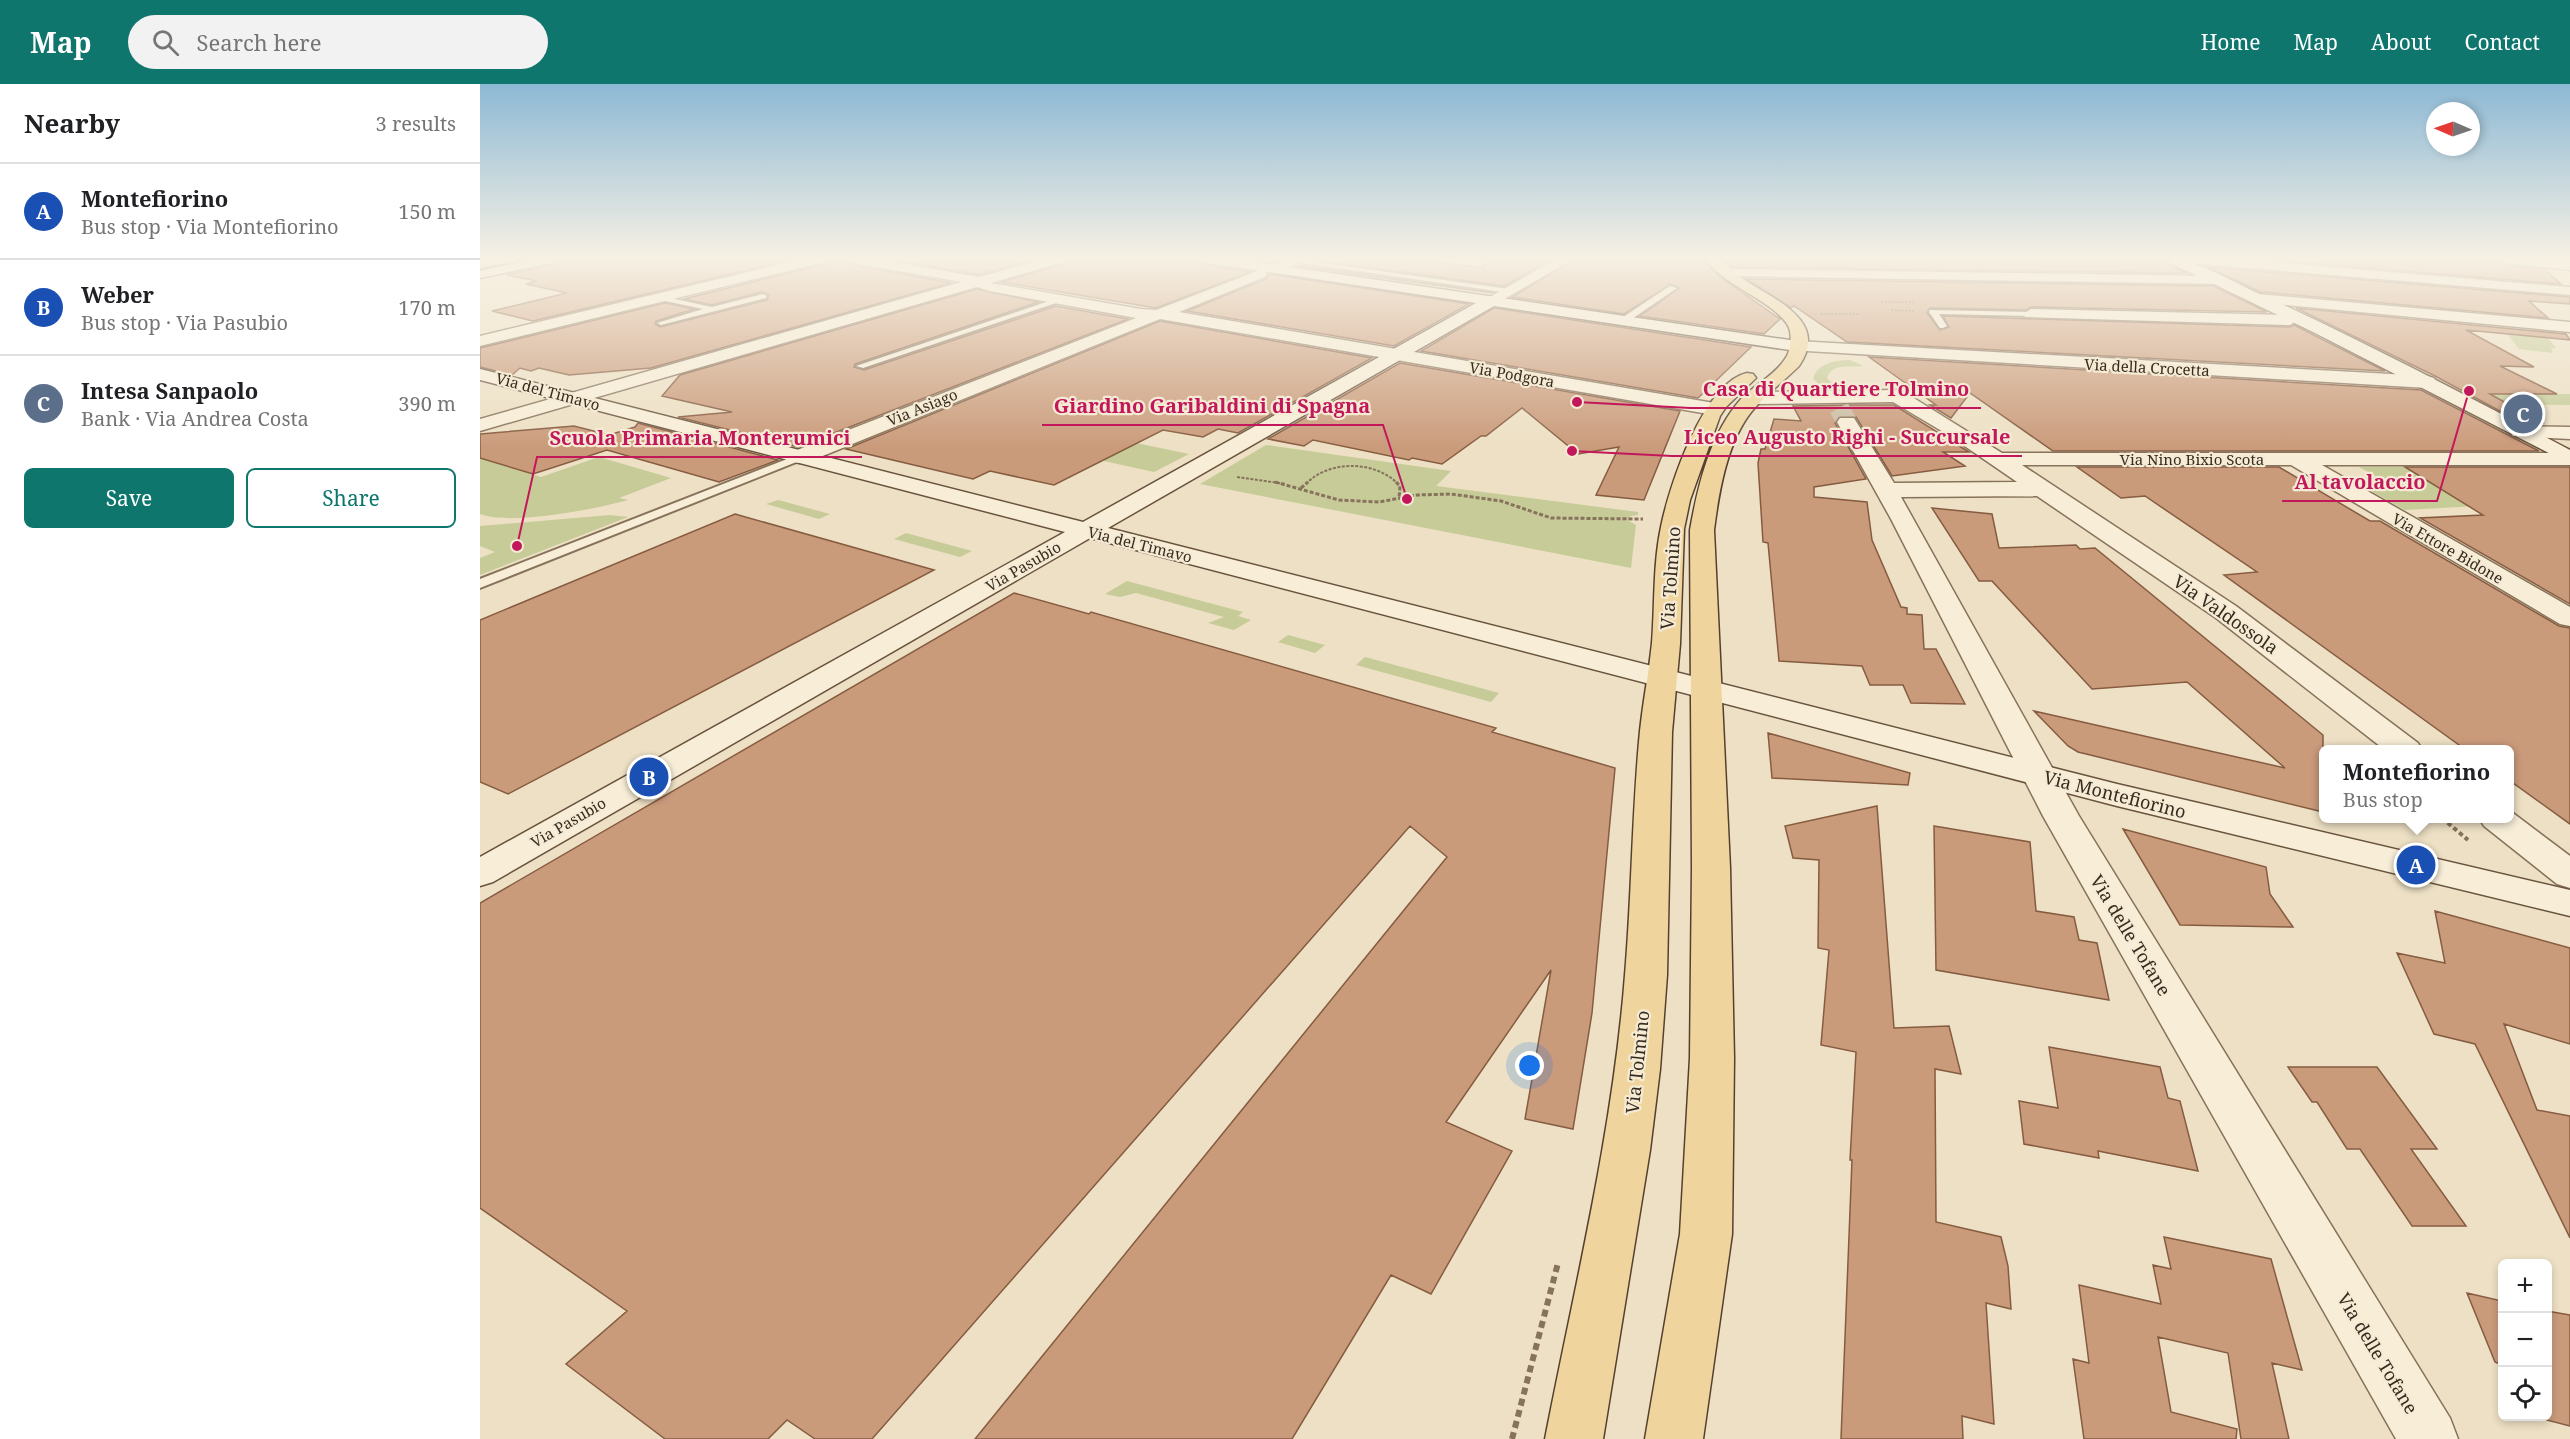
<!DOCTYPE html>
<html lang="en">
<head>
<meta charset="utf-8">
<style>
	:root { --surface:#fff; --page:#f2f2f2; --text:#202124; --muted:#757577; --line:#e0e0e0; --accent:#0f766e }
	body { margin:0; font-family:"Noto Serif",serif; background:var(--page); color:var(--text) }
	.controls { position:absolute; right:18px; bottom:18px; display:grid; overflow:hidden; border-radius:9px; box-shadow:0 3px 9px #0003 }
	.controls button { width:54px; height:54px; display:grid; place-items:center; padding:0; border:0; border-bottom:2px solid var(--line); background:var(--surface); color:var(--text); font:30px sans-serif }
	.compass { position:absolute; left:1946px; top:18px; width:54px; height:54px; border-radius:50%; background:var(--surface); box-shadow:0 3px 9px #0003; rotate:272deg }
	.you { position:absolute; left:1050px; top:982px; width:21px; height:21px; margin:-15px; border:4px solid #fff; border-radius:50%; background:#1a73e8; box-shadow:0 0 0 9px #1a73e833 }
	.badge { display:grid; place-items:center; width:39px; height:39px; border-radius:50%; background:var(--accent); color:#fff; font-size:20px; font-weight:700 }
	.pin { position:absolute; translate:-50% -50%; border:3px solid #fff; box-shadow:0 2px 6px #0006 }
	.popup { position:absolute; left:1839px; top:661px; width:195px; height:78px; box-sizing:border-box; display:grid; place-content:center; border-radius:9px; background:var(--surface); filter:drop-shadow(0 2px 4px #0005); font-size:20px; white-space:nowrap; color:var(--muted) }
	.popup b { font-size:22px; color:var(--text) }
	.popup::after { content:''; position:absolute; left:50%; top:100%; margin-left:-12px; border:12px solid transparent; border-top-color:var(--surface) }
	.list { margin:0; padding:0; list-style:none }
	h2 { display:flex; justify-content:space-between; align-items:center; height:78px; margin:0; padding:0 24px; font-size:26px }
	h2 small { font-size:20px; font-weight:400; color:var(--muted) }
	.list li { display:grid; grid-template-columns:39px 1fr auto; gap:18px; align-items:center; box-sizing:border-box; height:96px; padding:0 24px; border-top:2px solid var(--line) }
	.list b { display:block; font-size:22px; white-space:nowrap }
	.list p { margin:0; font-size:20px; white-space:nowrap; color:var(--muted) }
	.list em { font-size:20px; font-style:normal; color:var(--muted) }
	.actions { display:flex; gap:12px; padding:18px 24px }
	.actions a { flex:1; padding:14px 0; border:2px solid var(--accent); border-radius:9px; text-align:center; font-size:21px; color:var(--accent) }
	.actions .main { background:var(--accent); color:#fff }
	.icon { flex:none; width:33px; height:33px; fill:none; stroke:currentColor; stroke-width:2; stroke-linecap:round; stroke-linejoin:round }
	.map { position:relative; flex:none; width:2090px; height:1355px; overflow:hidden }
	header { display:flex; align-items:center; gap:36px; box-sizing:border-box; height:84px; padding:0 30px; background:var(--accent); color:#fff }
	header strong { font-size:28px }
	nav { display:flex; gap:33px; margin-inline-start:auto; font-size:21px }
	.search { width:420px; height:54px; background:var(--page); display:flex; align-items:center; gap:15px; box-sizing:border-box; padding:0 21px; border-radius:33px; color:var(--muted); font-size:22px }
	main { display:flex }
	aside { flex:1; background:var(--surface) }
	.map>svg:first-child { display:block }
	.green { fill:#c6cb98 }
	.building { fill:#ca9b7b; stroke:#865c41; stroke-width:1.5 }
	.lines { fill:none; stroke-linecap:round; stroke-linejoin:round }
	.street-tunnel { stroke:#c9bca3; stroke-width:20; stroke-dasharray:20 10; stroke-linecap:butt }
	.lane-casing { stroke:#87725b; stroke-width:4 }
	.street-casing { stroke:#87725b; stroke-width:3 }
	.secondary-casing { stroke:#69533e; stroke-width:3 }
	.primary-casing { stroke:#55402f; stroke-width:3 }
	.path-far4 { stroke:#87725b; stroke-width:1.5; stroke-dasharray:2 1.5; stroke-linecap:butt }
	.path-far3 { stroke:#87725b; stroke-width:2; stroke-dasharray:3 1.5; stroke-linecap:butt }
	.path-far2 { stroke:#87725b; stroke-width:3; stroke-dasharray:4 2; stroke-linecap:butt }
	.path-far1 { stroke:#87725b; stroke-width:4; stroke-dasharray:4.5 3; stroke-linecap:butt }
	.path { stroke:#87725b; stroke-width:6; stroke-dasharray:7 4.5; stroke-linecap:butt }
	.lane { fill:#f8eed8; fill-rule:evenodd }
	.street { fill:#f8eed8; fill-rule:evenodd }
	.secondary { fill:#f8eed8; fill-rule:evenodd }
	.primary { fill:#efd59d; fill-rule:evenodd }
	.tram { stroke:#382b1f; stroke-width:1.5 }
	.labels { text-anchor:middle; dominant-baseline:central; stroke-width:4.5; stroke-linejoin:round; paint-order:stroke }
	.far-street-label { font-size:15px; fill:#382b1f; stroke:#f5ebd4 }
	.street-label { font-size:18px; fill:#382b1f; stroke:#f5ebd4 }
	.leader { fill:none; stroke:#c2185b; stroke-width:2 }
	.callout-dot { fill:#c2185b; stroke:#f5ebd4; stroke-width:2 }
	.callout-label { font-size:20px; text-anchor:middle; font-weight:bold; fill:#c2185b; stroke:#f5ebd4; stroke-width:4.5; stroke-linejoin:round; paint-order:stroke }
</style>
</head>
<body>
<header>
<strong>Map</strong>
<div class="search"><svg class="icon" aria-label="search" viewBox="0 0 24 24"><circle cx="10" cy="10" r="6"/><path d="M15 15l6 6"/></svg>Search here</div>
<nav><a>Home</a><a>Map</a><a>About</a><a>Contact</a></nav>
</header>
<main>
<aside>
<h2>Nearby<small>3 results</small></h2>
<ul class="list">
<li><span class="badge" style="background:#1a4fb4">A</span><div><b>Montefiorino</b><p>Bus stop · Via Montefiorino</p></div><em>150 m</em></li>
<li><span class="badge" style="background:#1a4fb4">B</span><div><b>Weber</b><p>Bus stop · Via Pasubio</p></div><em>170 m</em></li>
<li><span class="badge" style="background:#5c6f8a">C</span><div><b>Intesa Sanpaolo</b><p>Bank · Via Andrea Costa</p></div><em>390 m</em></li>
</ul>
<div class="actions"><a class="main">Save</a><a>Share</a></div>
</aside>
<div class="map">
<svg width="2090" height="1355" viewBox="0 0 2090 1355">
	<rect width="100%" height="100%" fill="#ede0c4"/>
	<!-- green -->
	<path class="green" d="M2053,245L2072,247L2077,251L2066,252L2076,264H2071L2073,269L2039,265L2028,251L2061,253Z
		M1370,276L1383,282C1371,284 1352,278 1347,294L1354,301L1339,300L1333,295C1337,279 1356,276 1370,276Z
		M1986,310H2090V321L2008,320Z
		M613,350L709,370L674,388L578,367Z
		M786,361L971,387L956,402L1158,428V431L1150,432L1149,437L1156,441L1151,484L720,400Z
		M119,373L191,394L139,414L148,416C116,425 30,442 0,430V374L61,393Z
		M1879,383H1925L1956,402H1983L2015,421L1925,426L1868,394L1897,393Z
		M298,416L350,430L339,435L286,420Z
		M130,431L148,433L0,491V474L15,468L0,462V442Z
		M426,449L492,467L480,473L414,455Z
		M647,497L763,528L758,532L771,536L754,546L728,539L744,533L656,509L640,513L625,510Z
		M808,551L845,561L835,569L798,558Z
		M885,573L1019,609L1011,618L876,581Z"/>
	<!-- building -->
	<path class="building" d="M80,175H314L53,237L12,227L87,209L46,200L57,197L27,191L71,181Z
		M348,175H364L373,181L471,199L171,284L89,291L59,284L51,287L40,284L32,291L0,283V264L185,219L214,225L176,237L175,240L180,243L287,216L289,211L282,208L232,221L204,215L345,180Z
		M408,175H556L499,191Z
		M587,175H718L727,181L770,188L676,224L521,198L584,180Z
		M828,175H936L1004,184V175H1072L1024,202Z
		M1095,175H1223L1240,193L1300,235L1284,250L1160,232L1199,204L1191,200L1144,230L1032,213Z
		M1243,175H1680L1706,189L1252,183Z
		M1780,175H2017L2026,181L2064,185L2081,200Z
		M818,181L1013,209L816,182Z
		M1728,183L2090,213V220L2049,217L2068,234L1781,208Z
		M789,190L989,220L914,262L707,227L786,195Z
		M1267,195L1733,202L1787,228L1551,223L1546,226L1450,224L1447,229L1460,246L1469,243L1463,232L1810,243L1814,241L1905,287L1367,258L1314,222L1311,224Z
		M497,205L558,218L375,280L374,283L384,286L576,222L648,235L318,363L198,333L252,328L182,312L200,291Z
		M1014,224L1271,263L1218,314L941,267Z
		M1816,224L2086,250L2090,256L1986,246L2054,283L2020,282L2077,310H2010L2062,339H2042L1955,292Z
		M680,237L892,274L758,349L738,345L723,353L683,346L574,401L510,387L493,395L366,365Z
		M1389,273L1941,306L2059,367H1573L1490,309L1471,334L1450,321H1456Z
		M920,279L1200,327L1164,416L1116,411L1139,363L1098,370L1042,324L1006,352H1001L962,380L932,374L929,376L833,356L824,362L788,355Z
		M1369,321H1414L1489,368H1463L1485,382L1412,392L1376,333L1360,332L1355,339L1386,395L1334,403V413L1387,418L1392,456L1421,523L1427,524V530L1442,531L1444,565H1456L1485,620L1431,619L1423,601H1390L1382,582L1299,577L1288,459L1283,458L1278,379L1281,365H1285L1294,335L1321,337L1313,322Z
		M158,339L298,376L239,398L127,366L53,390L0,374V350L94,342L129,351L155,343Z
		M1597,383H1799L1890,437H1900L2079,542L2090,544V740L2029,696V666H1986L1744,491L1777,488L1665,412L1641,414Z
		M1925,383H2090V520L1940,434L2003,431Z
		M1452,424L1512,430L1519,464L1596,461L1600,465L1615,464L1843,651V728L1598,668L1588,662L1554,627L1805,684L1707,598L1612,605L1512,497H1499Z
		M255,430L454,486L28,710L0,698V536Z
		M534,509L609,530L611,528L1016,644L1012,648L1135,684L1112,929L1093,1045L1045,1035L1071,886L966,1038L1032,1067L951,1210L911,1191L812,1355H495L967,773L930,742L392,1355H335L307,1336L288,1355H185L86,1280L147,1227L0,1124V819Z
		M1288,649L1430,689L1428,701L1292,694Z
		M1397,722L1414,944L1469,942L1481,990L1455,985L1456,1138L1521,1153L1528,1182L1531,1225L1506,1219L1514,1340L1482,1332L1483,1355H1361L1372,1076H1370L1376,968L1341,961L1349,866L1338,864L1339,776L1313,774L1305,742Z
		M1454,742L1550,758L1556,827L1594,833L1599,856L1617,859L1629,916L1456,886Z
		M1643,745L1786,783L1790,810L1813,843L1700,841Z
		M1955,827L2090,864V960L2024,940L2057,1026L2090,1032V1154L1995,960L1954,950L1917,869L1965,879Z
		M1569,963L1680,983L1688,1014L1700,1017L1718,1087L1618,1067L1619,1074L1544,1060L1539,1017L1578,1024Z
		M1808,983H1897L1957,1065H1931L1986,1142H1932L1880,1065H1867L1837,1018H1832Z
		M1684,1153L1791,1175L1822,1286L1792,1279L1809,1355H1761L1748,1269L1678,1253L1691,1328L1757,1345L1756,1355H1604L1593,1275L1609,1279L1599,1201L1681,1220L1673,1181L1691,1185Z
		M1987,1209L2022,1217V1281L2015,1278Z
		M2067,1227L2090,1231V1342L2051,1332H2067Z"/>
	<g class="lines">
		<!-- street-tunnel -->
		<path class="street-tunnel" d="M1359,324L1367,338"/>
		<defs>
			<path id="lane" d="M813,175L1029,205L1033,207L1029,209L816,178Z
				M1190,202L1197,204L1146,239H1140V235Z
				M283,210L287,212L286,214L181,241L177,239L223,225L176,215V211L232,223Z
				M578,214L585,216L383,284L376,282Z
				M1450,226L1551,228L1555,230L1551,232L1459,230L1467,242L1463,244H1460L1449,228Z
				M320,370L325,373L324,375L0,504V495Z"/>
			<path id="street" d="M323,175H346L344,178L0,262V252Z
				M366,175H396L499,193L564,175H585L583,178L511,199L661,225L676,226L780,186L785,187L787,190L785,193L699,228L1234,319L1241,321L1244,325L1241,329L1234,331L680,235L328,378L320,379L312,378L309,373L312,368L656,234L509,207L497,203L0,347V335L481,198L373,179Z
				M806,175H825L798,188H788L786,185Z
				M1076,175H1093L1016,220L1011,222L1003,217Z
				M1702,175H1756L2090,203V211L1709,179Z
				M2019,175H2062L2090,178V186L2026,179Z
				M1247,185L1739,192L1746,196L1739,200L1242,192L1240,189Z
				M1778,210L2090,238V248L1773,218L1770,215L1773,212Z
				M1551,225L1810,231L1818,236L1810,241L1545,233L1543,230Z
				M1316,257L1947,292L1954,294L1956,298L1954,302L1947,304L1310,266L1307,262L1310,258Z
				M1417,306L1424,308L1522,369H2090V381H1842L2090,523V542L2080,540L1811,381H1542L1756,522L1938,659L1942,666H1905L1736,534L1557,412L1421,413L1599,732L1970,1334L1978,1355H1916L1563,732L1411,435L1357,338L1360,334H1374L1414,399L1537,398L1470,352L1413,318L1274,320L1267,318L1264,314L1267,310L1274,308Z
				M2040,342L2090,343V355L2033,352L2030,348L2033,344Z
				M2029,726L2090,772V804L2077,800L2004,742L1999,734H2029Z"/>
			<path id="secondary" d="M52,175H78L71,179L0,194V186Z
				M720,175H754L1316,257L1322,258L1325,262L1322,266L1316,267L1014,222L628,444L1637,700L2090,806V832L1637,722L610,454L13,798L0,802V773L585,448L0,296V285L603,438L996,219L727,179Z
				M1682,175C1715,173 1750,197 1780,210C1885,258 1987,312 2090,366V380L1835,249Z"/>
			<path id="primary" d="M31,175L29,178L0,184V176Z
				M1225,175H1240C1249,183 1259,192 1269,199C1298,217 1349,239 1319,282C1304,297 1286,310 1272,327C1247,358 1239,407 1234,446L1250,784L1254,974L1252,1150L1223,1355H1165L1200,1150L1210,974L1212,784L1210,446C1218,401 1230,350 1261,315C1274,301 1295,291 1305,275C1311,268 1313,248 1307,240C1291,216 1246,203 1225,175Z
				M1267,289L1273,290L1276,294L1246,323L1240,332L1210,416L1204,445L1200,560L1192,648L1187,891L1180,985L1170,1066L1123,1355H1065C1095,1201 1133,1047 1145,891C1152,810 1152,728 1160,647C1163,618 1169,588 1172,559C1175,521 1173,480 1181,443C1189,403 1223,299 1267,289Z"/>
		</defs>
		<!-- lane casing -->
		<use href="#lane" class="lane-casing"/>
		<!-- street casing -->
		<use href="#street" class="street-casing"/>
		<!-- secondary casing -->
		<use href="#secondary" class="secondary-casing"/>
		<!-- primary casing -->
		<use href="#primary" class="primary-casing"/>
		<!-- path-far4 -->
		<path class="path-far4" d="M1401,218H1434
			M1411,226L1434,227
			M1341,230H1380"/>
		<!-- path-far3 -->
		<path class="path-far3" d="M757,393L806,400
			M826,400C848,376 895,376 918,400"/>
		<!-- path-far2 -->
		<path class="path-far2" d="M795,398L859,416L899,418L937,411L971,410L1021,417L1071,434L1163,435
			M916,398L920,402L919,414
			M821,404L828,398"/>
		<!-- path-far1 -->
		<path class="path-far1" d="M1962,734L1988,756"/>
		<!-- path -->
		<path class="path" d="M1032,1355L1078,1179"/>
		<!-- lane -->
		<use href="#lane" class="lane"/>
		<!-- street -->
		<use href="#street" class="street"/>
		<!-- secondary -->
		<use href="#secondary" class="secondary"/>
		<!-- primary -->
		<use href="#primary" class="primary"/>
		<!-- tram -->
		<path class="tram" d="M0,186L53,175"/>
	</g>
	<!-- sky -->
	<linearGradient id="sky" x2="0" y2="1"><stop stop-color="#8db9d5"/><stop offset="0.48" stop-color="#f7f1e4"/><stop offset="1" stop-color="#f7f1e4" stop-opacity="0"/></linearGradient>
	<rect width="2090" height="364" fill="url(#sky)"/>
	<g class="labels">
		<!-- far-street labels -->
		<g class="far-street-label">
			<text transform="translate(1667 283) rotate(3)">Via della Crocetta</text>
			<text transform="translate(1032 290) rotate(10)">Via Podgora</text>
			<text transform="translate(68 307) rotate(15)">Via del Timavo</text>
			<text transform="translate(442 323) rotate(-22)">Via Asiago</text>
			<text x="1712" y="375">Via Nino Bixio Scota</text>
			<text transform="translate(660 460) rotate(14)">Via del Timavo</text>
			<text transform="translate(1968 464) rotate(30)">Via Ettore Bidone</text>
			<text transform="translate(543 482) rotate(-30)">Via Pasubio</text>
			<text transform="translate(88 738) rotate(-30)">Via Pasubio</text>
		</g>
		<!-- street labels -->
		<g class="street-label">
			<text transform="translate(1190 494) rotate(-86)">Via Tolmino</text>
			<text transform="translate(1746 530) rotate(35)">Via Valdossola</text>
			<text transform="translate(1635 710) rotate(14)">Via Montefiorino</text>
			<text transform="translate(1651 851) rotate(59)">Via delle Tofane</text>
			<text transform="translate(1157 978) rotate(-84)">Via Tolmino</text>
			<text transform="translate(1898 1269) rotate(59)">Via delle Tofane</text>
		</g>
	</g>
	<!-- callouts -->
	<path class="leader" d="M1097 318L1210 324H1501M927 415L903 341H562M1092 367L1192 372H1542M37 462L57 373H382M1989 307L1957 417H1802"/>
	<g class="callout-dot">
		<circle cx="1097" cy="318" r="6"/>
		<circle cx="927" cy="415" r="6"/>
		<circle cx="1092" cy="367" r="6"/>
		<circle cx="37" cy="462" r="6"/>
		<circle cx="1989" cy="307" r="6"/>
	</g>
	<g class="callout-label">
		<text x="1356" y="312">Casa di Quartiere Tolmino</text>
		<text x="732" y="329">Giardino Garibaldini di Spagna</text>
		<text x="1367" y="360">Liceo Augusto Righi - Succursale</text>
		<text x="220" y="361">Scuola Primaria Monterumici</text>
		<text x="1880" y="405">Al tavolaccio</text>
	</g>
</svg>
<div class="controls">
<button>+</button>
<button>−</button>
<button><svg class="icon" aria-label="locate" viewBox="0 0 24 24"><circle cx="12" cy="12" r="6"/><path d="M12 2v4M12 18v4M2 12h4M18 12h4"/></svg></button>
</div>
<svg class="compass" viewBox="-18 -18 36 36"><path d="M0-13l5 13h-10z" fill="#e53935"/><path d="M0 13l5-13h-10z" fill="#757577"/></svg>
<div class="you"></div>
<div class="pin badge" style="left:1936px;top:781px;background:#1a4fb4">A</div>
<div class="popup"><b>Montefiorino</b>Bus stop</div>
<div class="pin badge" style="left:169px;top:693px;background:#1a4fb4">B</div>
<div class="pin badge" style="left:2043px;top:330px;background:#5c6f8a">C</div>
</div>
</main>
</body>
</html>
